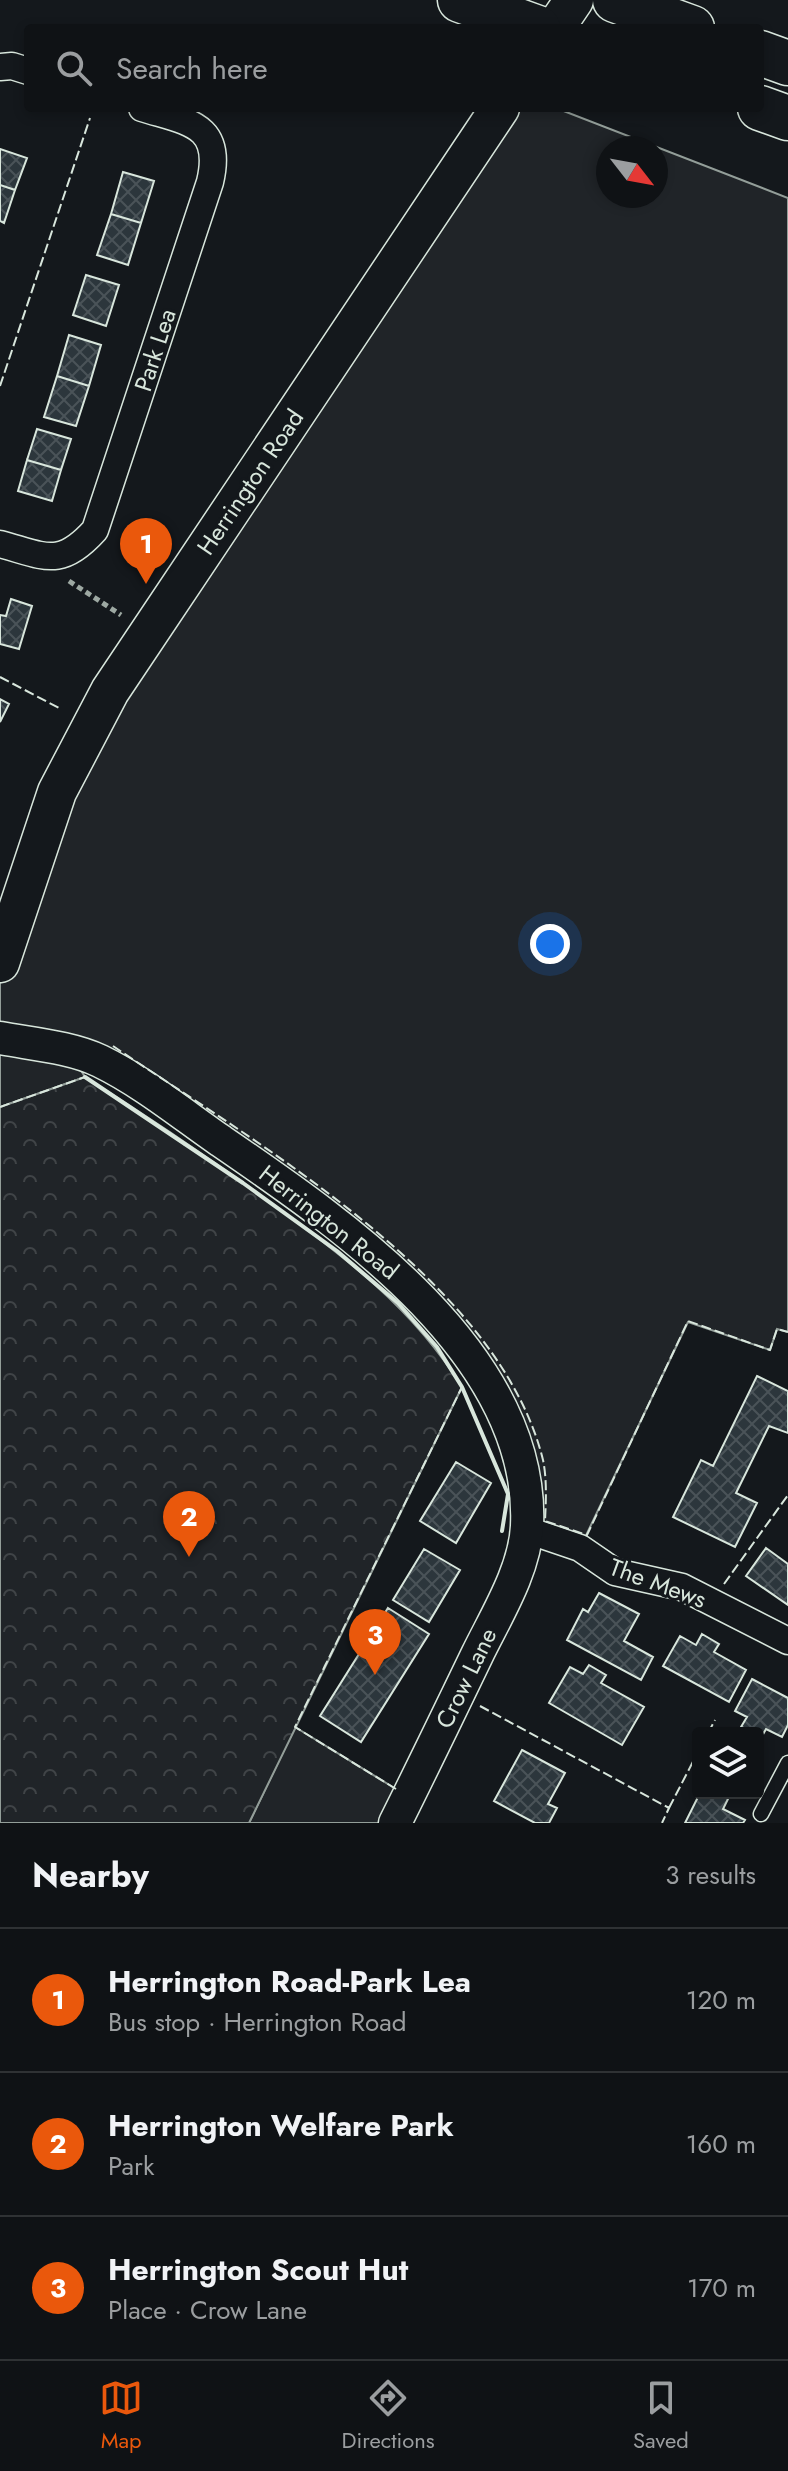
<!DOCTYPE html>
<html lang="en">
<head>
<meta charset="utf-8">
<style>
	:root { --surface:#0f1215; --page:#1d2022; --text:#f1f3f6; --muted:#9b9ea0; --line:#2f3234; --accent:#ea580c }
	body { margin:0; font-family:Jost,sans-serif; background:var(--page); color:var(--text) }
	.controls { position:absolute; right:24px; bottom:24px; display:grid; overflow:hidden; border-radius:8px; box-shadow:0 4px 12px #0003 }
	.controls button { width:72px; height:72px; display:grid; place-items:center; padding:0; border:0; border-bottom:2px solid var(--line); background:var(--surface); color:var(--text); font:40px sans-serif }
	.compass { position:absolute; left:596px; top:136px; width:72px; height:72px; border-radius:50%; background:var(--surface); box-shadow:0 4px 12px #0003; rotate:121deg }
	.you { position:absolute; left:550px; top:944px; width:28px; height:28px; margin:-20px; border:6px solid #fff; border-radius:50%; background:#1a73e8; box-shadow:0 0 0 12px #1a73e833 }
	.badge { display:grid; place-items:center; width:52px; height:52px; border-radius:50%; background:var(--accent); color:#fff; font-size:26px; font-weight:700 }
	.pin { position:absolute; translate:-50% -66px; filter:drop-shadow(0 2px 4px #0008) }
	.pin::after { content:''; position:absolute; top:42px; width:28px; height:24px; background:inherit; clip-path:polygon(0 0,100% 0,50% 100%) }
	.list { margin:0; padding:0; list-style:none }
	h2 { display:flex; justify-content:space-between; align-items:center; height:104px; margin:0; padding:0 32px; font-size:34px }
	h2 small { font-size:26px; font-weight:400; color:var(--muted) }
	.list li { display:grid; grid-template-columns:52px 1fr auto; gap:24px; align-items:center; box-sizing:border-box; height:144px; padding:0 32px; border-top:2px solid var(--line) }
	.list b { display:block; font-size:30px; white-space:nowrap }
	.list p { margin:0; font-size:26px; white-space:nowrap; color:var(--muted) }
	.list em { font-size:26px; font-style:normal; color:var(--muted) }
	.icon { flex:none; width:44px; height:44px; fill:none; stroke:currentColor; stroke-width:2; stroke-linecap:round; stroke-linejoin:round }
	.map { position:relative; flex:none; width:788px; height:1823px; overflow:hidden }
	.search { position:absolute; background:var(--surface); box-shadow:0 4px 12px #0003; left:24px; right:24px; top:24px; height:88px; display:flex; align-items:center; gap:20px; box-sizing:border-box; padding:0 28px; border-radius:8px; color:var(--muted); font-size:30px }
	.sheet { height:536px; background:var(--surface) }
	nav { display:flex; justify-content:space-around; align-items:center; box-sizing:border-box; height:112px; border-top:2px solid var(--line); background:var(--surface); font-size:22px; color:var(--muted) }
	nav a { display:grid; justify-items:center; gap:4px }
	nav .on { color:var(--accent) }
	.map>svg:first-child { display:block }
	.grass { fill:#202428; stroke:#939e99; stroke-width:2; fill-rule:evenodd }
	.park { fill:url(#park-crowns); stroke:#939e99; stroke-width:2 }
	.building { fill:url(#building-cross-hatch); stroke:#d8e6dc; stroke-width:2 }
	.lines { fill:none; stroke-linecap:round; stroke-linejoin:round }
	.service-casing { stroke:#d8e6dc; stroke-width:17 }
	.minor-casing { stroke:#d8e6dc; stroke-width:29 }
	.tertiary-casing { stroke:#d8e6dc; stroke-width:35 }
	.secondary-casing { stroke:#d8e6dc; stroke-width:41 }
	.trunk-casing { stroke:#d8e6dc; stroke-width:47 }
	.path { stroke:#9da8a2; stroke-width:5; stroke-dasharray:6 4; stroke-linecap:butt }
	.service { stroke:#14181c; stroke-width:14 }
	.minor { stroke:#14181c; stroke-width:26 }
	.tertiary { stroke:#14181c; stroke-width:32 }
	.secondary { stroke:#14181c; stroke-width:38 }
	.trunk { stroke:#14181c; stroke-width:44 }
	.fence { stroke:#d8e6dc; stroke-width:2; stroke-dasharray:10 4; stroke-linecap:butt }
	.wall { stroke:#d8e6dc; stroke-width:4 }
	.labels { text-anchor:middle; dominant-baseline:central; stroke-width:6; stroke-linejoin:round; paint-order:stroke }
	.street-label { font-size:24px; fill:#d8e6dc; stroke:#14181c }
</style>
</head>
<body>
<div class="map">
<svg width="788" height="1823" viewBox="0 0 788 1823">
	<defs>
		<pattern id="park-crowns" width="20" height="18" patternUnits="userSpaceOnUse" patternTransform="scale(2)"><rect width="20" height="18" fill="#202428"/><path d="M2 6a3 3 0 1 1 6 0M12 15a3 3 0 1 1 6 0" fill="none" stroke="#404447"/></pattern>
		<pattern id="building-cross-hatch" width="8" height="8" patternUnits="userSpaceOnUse" patternTransform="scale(2)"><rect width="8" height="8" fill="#2c363c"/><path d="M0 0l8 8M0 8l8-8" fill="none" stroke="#4a5358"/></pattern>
	</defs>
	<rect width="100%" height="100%" fill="#14181c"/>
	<!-- grass -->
	<path class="grass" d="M500,108H556L788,198V1332L777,1329L770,1350L688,1322L580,1548L527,1530L521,1462L400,1277L71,1054L85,1077L0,1107V962L57,792ZM608,148H656V196H608Z
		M295,1727L396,1789L379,1823H249Z"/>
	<!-- park -->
	<path class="park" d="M85,1077C149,1117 211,1159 271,1203C347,1259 412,1307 462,1387L249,1823H0V1107Z"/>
	<!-- building -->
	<path class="building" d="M0,149L27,158L15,190L0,185Z
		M123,172L154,181L141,223L111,214Z
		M0,185L15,190L4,223L0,221Z
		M111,214L141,223L128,265L97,255Z
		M86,275L119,285L106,326L73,315Z
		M69,335L101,345L89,386L57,376Z
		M57,376L89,386L76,426L44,417Z
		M37,429L71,439L61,470L27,460Z
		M27,460L61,470L52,501L18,491Z
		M11,599L32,606L19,649L0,644V615L6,616Z
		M0,699L9,704L0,722Z
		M757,1376L788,1391V1433L769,1426L736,1493L757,1503L735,1547L673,1517L701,1460L713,1466Z
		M456,1462L491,1483L456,1543L420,1521Z
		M766,1548L788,1564V1605L746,1576Z
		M424,1549L460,1570L429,1622L393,1600Z
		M599,1593L639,1614L624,1641L653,1657L641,1680L567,1640L583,1609L588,1612Z
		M388,1608L429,1634L361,1742L320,1716Z
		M702,1634L719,1644L714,1652L746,1670L729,1702L663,1666L680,1636L696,1645Z
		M589,1665L606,1675L601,1683L644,1707L622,1745L549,1703L570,1667L583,1674Z
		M752,1679L788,1698V1725L782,1737L766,1729L761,1738L758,1733L741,1727L747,1717L735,1711Z
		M522,1750L565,1773L548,1804L557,1808L549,1823H535L494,1801Z
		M700,1793H731L723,1809L745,1820L743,1823H685Z"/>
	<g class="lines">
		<defs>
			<path id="service" d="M761,1814L788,1763"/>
			<path id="minor" d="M0,67L12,66L28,71
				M0,544C45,556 60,569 95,530L210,182C224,123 186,122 142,108
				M527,1530L580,1548L615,1572L682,1587L788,1641"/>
			<path id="tertiary" d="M0,1038C32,1044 71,1047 100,1061C143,1082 182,1114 221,1141C345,1226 535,1356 527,1526C525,1570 496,1616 477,1655C450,1711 423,1767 395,1823"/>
			<path id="secondary" d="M555,28L574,0
				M0,963L57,792L110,691L500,108"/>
			<path id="trunk" d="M460,0L538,28
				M615,0L692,28
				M760,53L788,63
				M760,108L788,118"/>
		</defs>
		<!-- service casing -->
		<use href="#service" class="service-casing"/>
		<!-- minor casing -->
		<use href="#minor" class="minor-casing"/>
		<!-- tertiary casing -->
		<use href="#tertiary" class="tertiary-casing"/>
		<!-- secondary casing -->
		<use href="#secondary" class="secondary-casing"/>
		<!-- trunk casing -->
		<use href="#trunk" class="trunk-casing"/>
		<!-- path -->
		<path class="path" d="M69,581L121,615"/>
		<!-- service -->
		<use href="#service" class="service"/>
		<!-- minor -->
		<use href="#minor" class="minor"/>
		<!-- tertiary -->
		<use href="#tertiary" class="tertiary"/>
		<!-- secondary -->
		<use href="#secondary" class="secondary"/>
		<!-- trunk -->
		<use href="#trunk" class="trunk"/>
		<!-- fence -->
		<path class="fence" d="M0,386L90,118
			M0,677L61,709
			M113,1046C257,1144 499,1281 543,1460C547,1479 546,1501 545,1521L587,1535L688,1321L770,1350L777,1329L788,1332
			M0,1107L85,1077
			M724,1584L788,1495
			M480,1706L669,1808L662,1823
			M708,1733L715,1720
			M396,1789L295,1727L462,1387
			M669,1808L698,1752"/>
		<!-- wall -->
		<path class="wall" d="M85,1077L243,1183L337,1251L398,1303L437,1347L462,1387L508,1494L502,1531"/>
	</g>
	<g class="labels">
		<!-- street labels -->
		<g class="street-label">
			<text transform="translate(155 350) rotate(-72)">Park Lea</text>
			<text transform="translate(250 482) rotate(-56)">Herrington Road</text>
			<text transform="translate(329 1222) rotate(38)">Herrington Road</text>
			<text transform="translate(658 1583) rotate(20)">The Mews</text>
			<text transform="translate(466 1678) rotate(-64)">Crow Lane</text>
		</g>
	</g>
</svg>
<div class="controls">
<button><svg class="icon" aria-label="layers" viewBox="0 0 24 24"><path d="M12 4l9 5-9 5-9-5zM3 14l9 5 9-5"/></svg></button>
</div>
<svg class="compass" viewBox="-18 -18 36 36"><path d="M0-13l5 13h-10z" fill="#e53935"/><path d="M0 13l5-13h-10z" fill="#9b9ea0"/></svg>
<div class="you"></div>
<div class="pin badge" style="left:146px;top:584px">1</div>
<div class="pin badge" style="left:189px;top:1557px">2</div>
<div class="pin badge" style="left:375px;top:1675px">3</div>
<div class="search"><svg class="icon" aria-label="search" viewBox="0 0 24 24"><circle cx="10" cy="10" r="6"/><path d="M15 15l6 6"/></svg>Search here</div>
</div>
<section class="sheet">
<h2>Nearby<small>3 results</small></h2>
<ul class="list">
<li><span class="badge">1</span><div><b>Herrington Road-Park Lea</b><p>Bus stop · Herrington Road</p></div><em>120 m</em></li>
<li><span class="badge">2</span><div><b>Herrington Welfare Park</b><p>Park</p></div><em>160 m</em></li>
<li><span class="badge">3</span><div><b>Herrington Scout Hut</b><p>Place · Crow Lane</p></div><em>170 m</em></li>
</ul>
</section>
<nav>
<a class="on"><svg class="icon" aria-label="map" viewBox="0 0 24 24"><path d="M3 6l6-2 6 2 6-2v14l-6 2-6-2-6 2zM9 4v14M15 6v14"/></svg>Map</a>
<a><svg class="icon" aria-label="directions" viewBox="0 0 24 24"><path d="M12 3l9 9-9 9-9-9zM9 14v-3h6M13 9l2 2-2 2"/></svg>Directions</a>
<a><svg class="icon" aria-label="saved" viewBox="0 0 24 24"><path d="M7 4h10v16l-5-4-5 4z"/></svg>Saved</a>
</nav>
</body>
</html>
